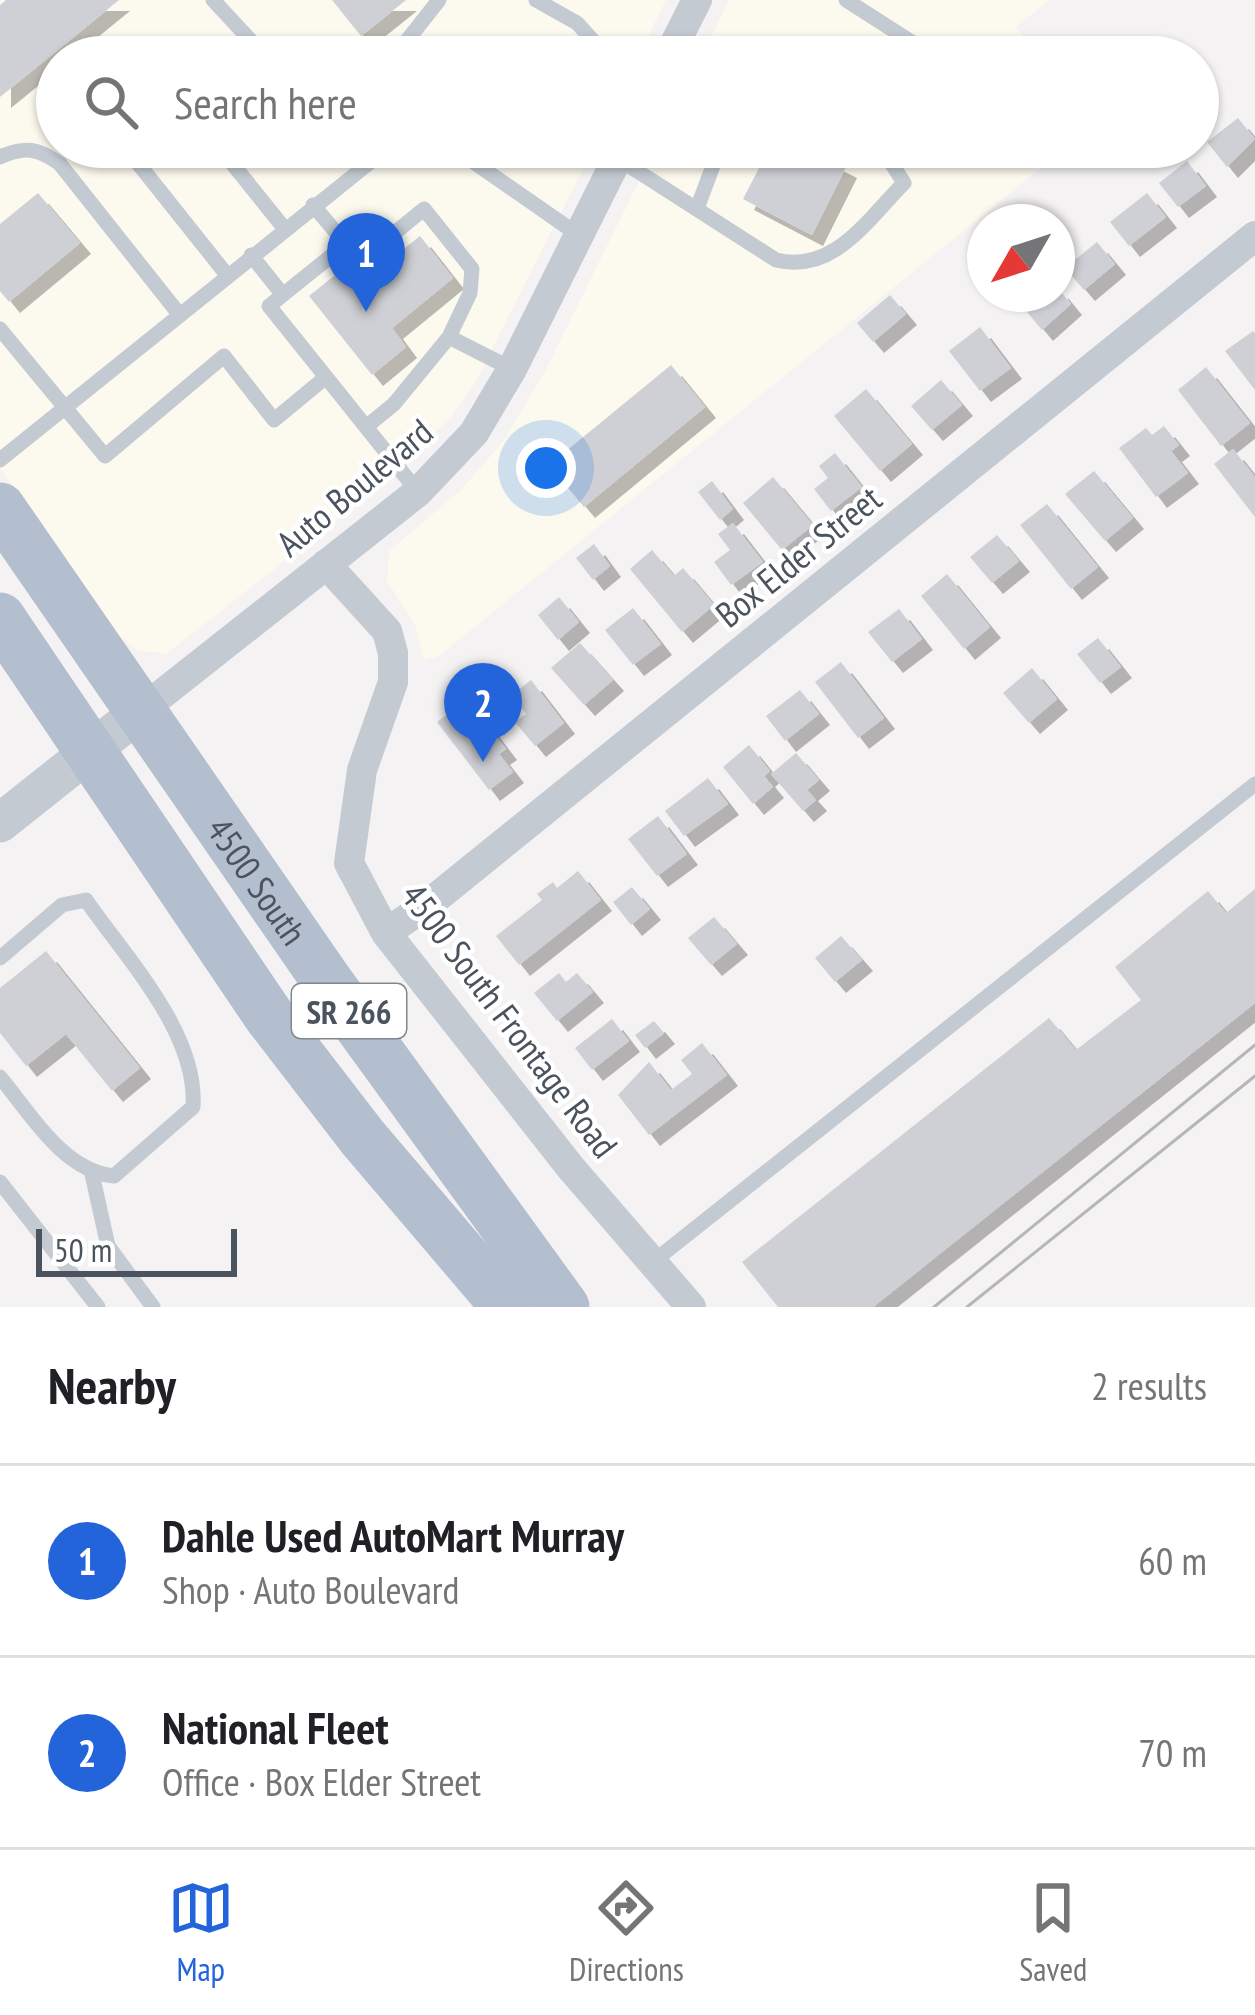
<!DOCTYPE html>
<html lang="en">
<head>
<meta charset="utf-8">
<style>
	:root { --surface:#fff; --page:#f2f2f2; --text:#202124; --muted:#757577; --line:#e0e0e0; --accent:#2464db }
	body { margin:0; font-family:"PT Sans Narrow",sans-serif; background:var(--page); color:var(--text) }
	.compass { position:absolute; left:967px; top:204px; width:108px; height:108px; border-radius:50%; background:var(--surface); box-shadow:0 3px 9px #0004; rotate:231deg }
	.scale { position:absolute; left:36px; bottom:30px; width:201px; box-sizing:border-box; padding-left:12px; border:6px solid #4a535e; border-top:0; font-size:33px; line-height:42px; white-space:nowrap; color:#4a535e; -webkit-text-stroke:9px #fff; paint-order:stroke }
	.you { position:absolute; left:546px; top:468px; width:42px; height:42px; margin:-30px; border:9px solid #fff; border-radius:50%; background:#1a73e8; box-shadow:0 0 0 18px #1a73e833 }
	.badge { display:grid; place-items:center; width:78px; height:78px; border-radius:50%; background:var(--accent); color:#fff; font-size:39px; font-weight:700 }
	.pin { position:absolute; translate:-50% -99px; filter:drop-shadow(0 3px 6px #0008) }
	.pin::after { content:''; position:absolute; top:63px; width:42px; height:36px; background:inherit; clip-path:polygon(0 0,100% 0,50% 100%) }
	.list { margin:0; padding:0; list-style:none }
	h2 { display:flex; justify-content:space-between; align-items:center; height:156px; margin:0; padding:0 48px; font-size:51px }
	h2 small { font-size:39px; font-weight:400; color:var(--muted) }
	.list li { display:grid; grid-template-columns:78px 1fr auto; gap:36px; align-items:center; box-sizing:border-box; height:192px; padding:0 48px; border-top:3px solid var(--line) }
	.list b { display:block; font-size:45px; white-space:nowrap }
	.list p { margin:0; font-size:39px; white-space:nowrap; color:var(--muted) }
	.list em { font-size:39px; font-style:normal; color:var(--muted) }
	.icon { flex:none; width:66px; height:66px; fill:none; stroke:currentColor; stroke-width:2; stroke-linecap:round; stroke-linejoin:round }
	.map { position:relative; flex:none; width:1255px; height:1307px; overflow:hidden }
	.search { position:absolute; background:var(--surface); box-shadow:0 3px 9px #0004; left:36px; right:36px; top:36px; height:132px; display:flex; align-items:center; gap:30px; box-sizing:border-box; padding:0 42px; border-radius:66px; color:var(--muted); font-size:45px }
	.sheet { height:540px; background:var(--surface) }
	nav { display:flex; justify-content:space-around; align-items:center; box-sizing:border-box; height:168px; border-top:3px solid var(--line); background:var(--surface); font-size:33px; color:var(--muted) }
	nav a { display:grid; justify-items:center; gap:6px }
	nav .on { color:var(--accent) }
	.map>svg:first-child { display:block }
	.commercial { fill:#fcf9ee }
	.building { fill:#cfd0d5; filter:url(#shadow) }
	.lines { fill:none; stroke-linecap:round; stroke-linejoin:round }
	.service { stroke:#c3cad2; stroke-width:15 }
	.minor { stroke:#c3cad2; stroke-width:30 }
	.tertiary { stroke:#c3cad2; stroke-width:39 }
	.primary { stroke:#b3bece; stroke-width:51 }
	.tram { stroke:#b4b6bb; stroke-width:3 }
	.labels { text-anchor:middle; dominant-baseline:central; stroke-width:9; stroke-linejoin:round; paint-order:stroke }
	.shield { fill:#fff; stroke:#80878e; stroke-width:3 }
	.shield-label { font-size:33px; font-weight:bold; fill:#4a535e }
	.street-label { font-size:36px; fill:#4a535e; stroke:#fff }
</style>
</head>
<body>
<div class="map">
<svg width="1255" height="1307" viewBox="0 0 1255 1307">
	<defs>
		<filter id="shadow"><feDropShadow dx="11" dy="11" stdDeviation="0" flood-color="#0004"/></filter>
	</defs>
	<rect width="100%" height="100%" fill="#f4f2f2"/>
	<!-- commercial -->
	<path class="commercial" d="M0,0H666L638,57H57V147H594L475,383L451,416L383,484L166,654L137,650L120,637L0,468Z
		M729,0H1050L1016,27L1041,57H701Z
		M656,147H1067L439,656L424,660L415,625L387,581L389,551L461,490L504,440L542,377Z"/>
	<!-- building -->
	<path class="building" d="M6,0H119L0,97V5Z
		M332,0H406L361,36Z
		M1238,118L1255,139L1227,167L1207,142Z
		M770,147H806L846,167L812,235L743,199Z
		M1187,161L1206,186L1178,207L1159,183Z
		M38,193L80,243L9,302L0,291V224Z
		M1147,193L1166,217L1129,246L1110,222Z
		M420,236L453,278L392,328L406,347L372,375L309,296L344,268L358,285Z
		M1097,242L1115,264L1084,290L1065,268Z
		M1057,287L1071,304L1042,330L1012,294H1057Z
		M890,295L906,314L873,342L857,323Z
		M980,327L1011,368L980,391L949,351Z
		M1253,331L1255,333V390L1225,351Z
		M671,365L705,407L584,507L549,465Z
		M1206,367L1250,423L1221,446L1178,390Z
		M941,380L962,405L932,430L911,406Z
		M866,389L912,444L880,471L834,416Z
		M1164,426L1179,445L1171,451L1188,473L1156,497L1119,448L1146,428L1152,435Z
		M1233,449L1255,477V517L1214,464Z
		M835,453L862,487L831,511L814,489L828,478L819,466Z
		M1094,471L1133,518L1105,541L1065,494Z
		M773,477L813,525L782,550L743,503Z
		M712,481L733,509L720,520L698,492Z
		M1047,504L1098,567L1071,589L1020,525Z
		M733,523L763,562L731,585L714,562L730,550L718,534Z
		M997,535L1019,561L992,583L970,557Z
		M594,544L610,566L593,580L576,558Z
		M652,550L674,576L683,568L714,605L682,632L630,569Z
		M947,574L990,627L964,649L921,596Z
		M559,597L579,622L558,640L538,615Z
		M633,608L661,644L633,665L605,630Z
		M899,609L922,639L892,662L868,632Z
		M1098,638L1121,667L1100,683L1077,654Z
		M580,643L613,680L584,705L551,668Z
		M841,662L884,718L858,738L815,682Z
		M1032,668L1057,699L1029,723L1003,693Z
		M531,680L564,723L535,746L515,722L526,714L512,695Z
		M800,690L819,714L785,741L766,716Z
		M468,699L506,749L499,754L513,772L489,790L437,722Z
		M749,745L770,771L764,776L773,787L753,804L723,767Z
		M796,753L819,780L807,790L816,800L803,811L771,774Z
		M708,778L728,804L684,836L665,811Z
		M658,816L687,854L657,876L628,839Z
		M578,871L601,900L519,965L496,936L542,900L537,894L553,882L557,888Z
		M632,887L650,909L631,925L613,902Z
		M1255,889V1003L873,1307H778L742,1262L1049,1018L1076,1050L1141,1000L1115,967L1208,891L1226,913Z
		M714,917L737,944L711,965L688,938Z
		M841,936L862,960L835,982L815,958Z
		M46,951L140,1068L112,1091L66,1034L26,1066L0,1033V988Z
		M559,973L566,982L577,973L593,992L557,1021L534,993Z
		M612,1019L629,1041L592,1070L575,1048Z
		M654,1021L664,1033L645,1048L635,1035Z
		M702,1043L727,1075L649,1135L618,1095L649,1062L671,1090L692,1074L681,1060Z"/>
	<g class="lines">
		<!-- service -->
		<path class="service" d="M213,0L266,57
			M536,0L577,23L608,57
			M846,0L935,57
			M394,57L439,0
			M125,147L227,275
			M219,147L284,228
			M452,147L580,236
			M0,157C25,146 38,148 60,164L179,314
			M617,158L776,260C834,274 867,220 904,183L881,147
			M313,205L360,261L424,209L472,269L470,293L449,337L512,369
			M698,206L720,147
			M251,255L283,295
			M0,329L105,456L224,356L274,420L326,377L418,492
			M326,377L269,306L346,244
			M366,427L394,404L449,337
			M0,460L389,147
			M0,958L62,905L86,900C126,958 198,1033 193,1107L114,1176C63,1171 31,1114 0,1077
			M92,1174L108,1246L153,1307
			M0,1182L98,1307
			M654,1261L1255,784"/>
		<!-- minor -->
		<path class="minor" d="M668,57L697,0
			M326,564L387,631L393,653V682L362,770L349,863L386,933L571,1168L691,1307
			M142,710L418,492L474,433L512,369L623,147
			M386,933L431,902L1255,236"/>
		<!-- tertiary -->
		<path class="tertiary" d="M0,823L142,710"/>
		<!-- primary -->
		<g class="primary">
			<path id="s1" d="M0,508L327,981L564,1307"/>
			<path d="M0,618L269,1016L363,1138L507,1307"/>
		</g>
		<!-- tram -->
		<path class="tram" d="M934,1307L1255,1045
			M967,1307L1255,1076"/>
	</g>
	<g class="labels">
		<!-- shield labels -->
		<rect class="shield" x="292" y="984" width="114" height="54" rx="9"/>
		<g class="shield-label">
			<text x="349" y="1011">SR 266</text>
		</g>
		<!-- street labels -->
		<g class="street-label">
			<text transform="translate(354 487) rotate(-40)">Auto Boulevard</text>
			<text transform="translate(798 556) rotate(-39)">Box Elder Street</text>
			<text stroke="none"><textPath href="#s1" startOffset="453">4500 South</textPath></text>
			<text transform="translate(510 1020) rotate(53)">4500 South Frontage Road</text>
		</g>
	</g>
</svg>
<svg class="compass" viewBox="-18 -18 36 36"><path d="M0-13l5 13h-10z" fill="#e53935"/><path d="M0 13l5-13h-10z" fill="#757577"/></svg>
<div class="scale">50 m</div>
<div class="you"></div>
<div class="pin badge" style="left:366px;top:312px">1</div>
<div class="pin badge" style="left:483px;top:762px">2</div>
<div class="search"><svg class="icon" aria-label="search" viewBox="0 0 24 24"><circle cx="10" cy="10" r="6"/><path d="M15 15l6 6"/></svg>Search here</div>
</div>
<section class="sheet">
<h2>Nearby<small>2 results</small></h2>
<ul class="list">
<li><span class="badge">1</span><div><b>Dahle Used AutoMart Murray</b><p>Shop · Auto Boulevard</p></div><em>60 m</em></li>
<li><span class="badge">2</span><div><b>National Fleet</b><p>Office · Box Elder Street</p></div><em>70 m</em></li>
</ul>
</section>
<nav>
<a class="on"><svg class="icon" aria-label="map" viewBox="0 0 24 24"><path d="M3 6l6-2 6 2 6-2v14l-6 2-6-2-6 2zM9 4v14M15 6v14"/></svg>Map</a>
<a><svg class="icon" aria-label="directions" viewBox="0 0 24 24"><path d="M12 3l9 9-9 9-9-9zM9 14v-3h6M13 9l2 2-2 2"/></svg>Directions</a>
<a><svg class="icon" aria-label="saved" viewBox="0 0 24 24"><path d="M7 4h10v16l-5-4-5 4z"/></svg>Saved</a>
</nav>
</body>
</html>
